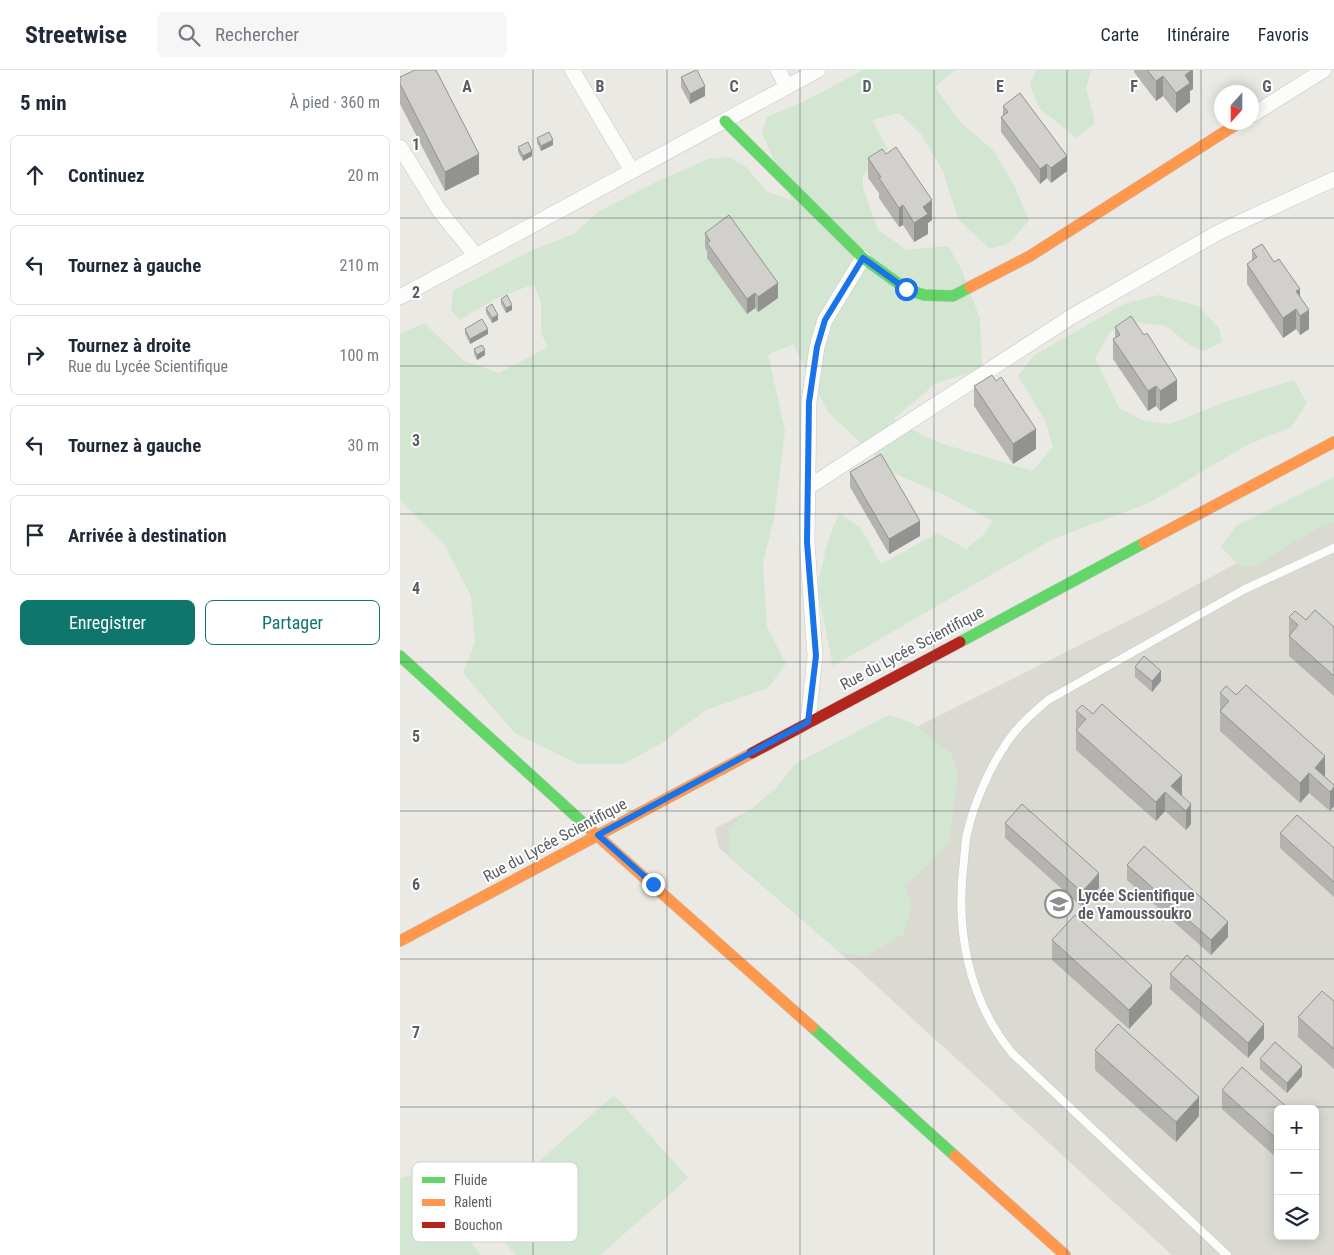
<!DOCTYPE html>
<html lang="fr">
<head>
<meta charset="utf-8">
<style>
	:root { --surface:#fff; --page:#f6f6f7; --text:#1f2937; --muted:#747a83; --line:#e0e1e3; --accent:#0f766e }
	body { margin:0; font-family:"Roboto Condensed",sans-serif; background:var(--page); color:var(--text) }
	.controls { position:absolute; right:15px; bottom:15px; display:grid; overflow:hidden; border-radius:8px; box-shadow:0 2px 12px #0003 }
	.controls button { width:45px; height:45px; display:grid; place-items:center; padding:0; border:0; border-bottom:1px solid var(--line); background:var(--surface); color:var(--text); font:25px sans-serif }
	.compass { position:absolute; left:814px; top:15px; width:45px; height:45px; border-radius:50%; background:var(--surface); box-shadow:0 2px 12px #0003; rotate:201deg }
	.stop { position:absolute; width:15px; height:15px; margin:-11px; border:4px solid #1a73e8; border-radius:50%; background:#fff }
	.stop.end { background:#1a73e8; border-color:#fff; box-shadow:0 1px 5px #0008 }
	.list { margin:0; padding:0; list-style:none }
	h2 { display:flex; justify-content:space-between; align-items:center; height:65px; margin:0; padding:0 20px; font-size:21px }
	h2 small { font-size:16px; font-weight:400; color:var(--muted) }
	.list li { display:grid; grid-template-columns:32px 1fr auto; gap:15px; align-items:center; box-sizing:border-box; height:80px; margin:0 10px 10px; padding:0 10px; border:1px solid var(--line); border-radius:8px }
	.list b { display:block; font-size:19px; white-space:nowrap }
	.list p { margin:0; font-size:16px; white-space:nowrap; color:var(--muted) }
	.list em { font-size:16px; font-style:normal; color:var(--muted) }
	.actions { display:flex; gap:10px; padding:15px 20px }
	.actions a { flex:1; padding:11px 0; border:1px solid var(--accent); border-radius:8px; text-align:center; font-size:18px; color:var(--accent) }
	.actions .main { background:var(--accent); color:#fff }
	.icon { flex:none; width:28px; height:28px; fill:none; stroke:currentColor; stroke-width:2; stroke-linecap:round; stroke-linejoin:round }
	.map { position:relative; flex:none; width:934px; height:1185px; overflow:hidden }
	header { display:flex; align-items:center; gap:30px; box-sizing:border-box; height:70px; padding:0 25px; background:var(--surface); border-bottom:1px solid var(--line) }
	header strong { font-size:24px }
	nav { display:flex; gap:28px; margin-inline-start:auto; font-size:18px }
	.search { width:350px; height:45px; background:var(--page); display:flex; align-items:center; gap:12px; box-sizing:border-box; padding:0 18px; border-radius:8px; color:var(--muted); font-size:19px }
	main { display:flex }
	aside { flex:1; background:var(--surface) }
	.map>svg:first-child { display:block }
	.education { fill:#dad9d2; fill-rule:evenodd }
	.green { fill:#d2e6d2 }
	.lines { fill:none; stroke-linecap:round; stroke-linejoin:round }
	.lane-casing { stroke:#c7c7c6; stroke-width:9 }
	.street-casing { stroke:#c7c7c6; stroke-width:16 }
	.fast-casing { stroke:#c6c6c4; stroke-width:12 }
	.slow-casing { stroke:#c6c6c4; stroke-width:12 }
	.jam-casing { stroke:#c6c6c4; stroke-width:12 }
	.lane { stroke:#fcfcfb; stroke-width:8 }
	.street { stroke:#fcfcfb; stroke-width:15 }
	.fast { stroke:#63d668; stroke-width:11 }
	.slow { stroke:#ff974d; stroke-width:11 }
	.jam { stroke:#b3261e; stroke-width:11 }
	.wall { fill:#b4b3b0 }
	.shaded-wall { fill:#929290 }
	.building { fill:#d1d0cd; stroke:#929290 }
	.route { stroke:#1a73e8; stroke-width:6 }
	.grid { fill:none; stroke:#5a5d62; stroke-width:1; stroke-opacity:0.55 }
	.labels { text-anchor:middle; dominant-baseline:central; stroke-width:4; stroke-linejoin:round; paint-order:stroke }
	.street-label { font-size:16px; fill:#5a5d62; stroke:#fff }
	.poi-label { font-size:16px; font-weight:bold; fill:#5a5d62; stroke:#fff; text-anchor:start }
	.key { fill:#fff; stroke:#ceced0; stroke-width:1 }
	.key-label { font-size:14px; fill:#5a5d62 }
	.grid-label { font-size:16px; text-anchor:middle; font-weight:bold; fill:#5a5d62; stroke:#fff; stroke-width:4; stroke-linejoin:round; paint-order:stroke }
</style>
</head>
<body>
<header>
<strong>Streetwise</strong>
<div class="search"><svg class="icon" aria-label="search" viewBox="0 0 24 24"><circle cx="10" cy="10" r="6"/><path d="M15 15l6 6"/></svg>Rechercher</div>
<nav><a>Carte</a><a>Itinéraire</a><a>Favoris</a></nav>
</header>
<main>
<aside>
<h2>5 min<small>À pied · 360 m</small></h2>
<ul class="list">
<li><svg class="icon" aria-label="ahead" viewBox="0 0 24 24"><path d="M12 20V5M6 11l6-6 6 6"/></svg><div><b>Continuez</b></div><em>20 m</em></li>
<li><svg class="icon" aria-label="left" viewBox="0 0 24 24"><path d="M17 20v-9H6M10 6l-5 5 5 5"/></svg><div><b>Tournez à gauche</b></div><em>210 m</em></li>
<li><svg class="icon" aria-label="right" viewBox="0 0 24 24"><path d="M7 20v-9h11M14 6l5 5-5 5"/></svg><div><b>Tournez à droite</b><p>Rue du Lycée Scientifique</p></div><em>100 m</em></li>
<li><svg class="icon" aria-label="left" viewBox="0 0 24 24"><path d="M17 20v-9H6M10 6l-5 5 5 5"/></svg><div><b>Tournez à gauche</b></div><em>30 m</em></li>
<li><svg class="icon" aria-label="arrive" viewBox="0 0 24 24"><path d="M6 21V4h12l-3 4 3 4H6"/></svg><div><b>Arrivée à destination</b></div></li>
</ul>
<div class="actions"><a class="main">Enregistrer</a><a>Partager</a></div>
</aside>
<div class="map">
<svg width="934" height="1185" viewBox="0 0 934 1185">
	<rect width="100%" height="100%" fill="#eae9e4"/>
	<!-- education -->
	<path class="education" d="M934,441V1185H772L438,881L319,778L315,758L746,542ZM878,1039H915V1166H878Z"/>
	<!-- green -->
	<path class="green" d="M463,0H556L535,17L562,54L593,80L614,115L629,151L609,173L590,179L558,149L543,101L521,64L499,43L472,50L488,79L463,105V118L478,160L507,180L548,176L562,200L580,249L582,297L573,302L536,313L494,349L522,365L540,373L632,401L653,377L645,350L618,306L633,286L724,234L759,225L798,236L819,258L822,272L804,281L790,275L766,256L737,252L710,262L695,288L719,338L744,351L770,354L828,331L894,310L907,333L891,357L845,376L751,432L653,469L433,596L417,518L427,474L439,443L460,457L481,494L538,463L566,479L583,465L593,451L545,425L493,403L428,342L393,274L368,285L385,361L374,449L363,493L367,557L386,594L368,618L306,640L262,673L223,694H178L115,663L63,603L75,572L71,526L44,474L0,430V264L24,253L64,291L99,303L148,277L141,263V233L134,214L95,229L60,250L51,240L53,221L128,182L174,164L198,142L258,111L308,89L329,87L346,97L366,121L392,131L362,63L367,47C401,34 432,17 463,0Z
		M636,0H691L686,18L695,53L677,68L640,39L630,15Z
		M934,407V452L924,455L890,474L857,495L841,497L821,477L836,456Z
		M489,645L512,653L552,684L558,705L549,772L529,794L505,816L512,838L503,865L464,887L438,881L329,786V758L377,717L395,694Z
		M214,1025L288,1108L200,1185H116L79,1144Z
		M18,1104L44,1140L81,1185H0V1108Z"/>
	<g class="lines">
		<defs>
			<path id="lane" d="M827,1185L612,983C568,929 555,859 564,790C565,780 565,770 568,760C574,734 589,699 604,677C615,658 632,644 648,630L845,519L934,478"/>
			<path id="street" d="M172,0L232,101
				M378,0L387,17
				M852,45L924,0
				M0,77L39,140L76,186
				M0,227L418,0
				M407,418L671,247L819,162L934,109
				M408,652L415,586L407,472L409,332L417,277L425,250L463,188"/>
			<path id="fast" d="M325,51L463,188L506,219L524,225L553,226L570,217
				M560,572L744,473
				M0,586L192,761
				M412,957L555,1086"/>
			<path id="slow" d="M570,217L630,186L840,52
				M744,473L934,372
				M192,761L412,957
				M0,871L352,683
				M555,1086L665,1185"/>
			<path id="jam" d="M352,683L560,572"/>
		</defs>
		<!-- lane casing -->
		<use href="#lane" class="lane-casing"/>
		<!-- street casing -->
		<use href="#street" class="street-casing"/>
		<!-- fast casing -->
		<use href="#fast" class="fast-casing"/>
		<!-- slow casing -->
		<use href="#slow" class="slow-casing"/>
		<!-- jam casing -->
		<use href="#jam" class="jam-casing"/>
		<!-- lane -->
		<use href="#lane" class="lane"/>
		<!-- street -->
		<use href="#street" class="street"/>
		<!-- fast -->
		<use href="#fast" class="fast"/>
		<!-- slow -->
		<use href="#slow" class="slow"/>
		<!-- jam -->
		<use href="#jam" class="jam"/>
	</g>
	<!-- wall -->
	<path class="wall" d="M734,0H793V19L790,21V32L776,43L763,26L756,31L734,2Z
		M0,7L79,104L45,121L0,34Z
		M281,7L305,26L290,34L281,17Z
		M603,36L667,101L651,113L647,108L640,114L601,62V47L603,46Z
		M137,68L153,75L141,81L137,73Z
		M118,77L132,86L123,91L118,82Z
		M468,88L532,150L528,153V164L514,172L503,155L499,157L479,128V123L468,108Z
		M305,163L378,228L358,242L355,238L347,244L307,188V181L305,178Z
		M852,180L874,192L900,226L909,259L900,265L896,259L883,268L847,214V194L852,191Z
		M101,229L112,240L106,243L101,234Z
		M86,238L98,250L92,253L86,243Z
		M715,257L777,330L760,341L756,336L748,341L713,289V269H715Z
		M65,259L88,264L70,274L65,264Z
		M74,279L85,285L77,290L74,284Z
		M574,316L636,379L613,394L574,336Z
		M450,402L520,466L489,484L450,417Z
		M889,547L906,550L934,557V626L889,586Z
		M735,597L761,611L752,622L735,607Z
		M820,623L925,706V707L934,715V736L930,741L909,723L900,733L820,661Z
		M676,641L782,725L791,754L786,760L765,741L756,751L676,680Z
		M605,753L699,818L682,837L605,768Z
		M880,763L934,778V827L880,778Z
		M727,795L828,867L811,885L727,810Z
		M652,870L752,934L729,959L652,890Z
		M770,904L864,969L848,988L770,919Z
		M934,931V999L898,967V947Z
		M695,980L799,1046L776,1072L695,1000Z
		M860,989L902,1006L887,1023L860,999Z
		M822,1020L878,1039V1089L822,1039Z"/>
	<!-- shaded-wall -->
	<path class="shaded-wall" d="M793,0V19L790,21V32L776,43V23L785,5Z
		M763,6V26L756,31V11Z
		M305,16V26L290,34V24Z
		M153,70V75L141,81V76Z
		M132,81V86L123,91V86Z
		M79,84V104L45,121V102Z
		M667,86V101L651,113V98Z
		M647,94V108L640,114V99Z
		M532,130V150L528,153V164L514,172V153L523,137Z
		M503,135V155L499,157V138Z
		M378,213V228L358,242V227Z
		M900,219V239L896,241V221Z
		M355,223V238L347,244V229Z
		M112,235V240L106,243V238Z
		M896,239V259L883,268V248Z
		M909,240V259L900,265V246Z
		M98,245V250L92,253V248Z
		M88,259V264L70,274V269Z
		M85,280V285L77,290V285Z
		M777,310V330L760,341V321Z
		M756,316V336L748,341V321Z
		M636,359V379L613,394V374Z
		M520,451V466L489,484V469Z
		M761,601V611L752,622V611Z
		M925,686V706L919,713L915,698Z
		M909,703V723L900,733V713Z
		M782,705V725L776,731L771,716Z
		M934,717V736L930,741V722Z
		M765,722V741L756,751V732Z
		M791,734V754L786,760V741Z
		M699,803V818L682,837V822Z
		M828,852V867L811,885V870Z
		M752,915V934L729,959V940Z
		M864,954V969L848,988V973Z
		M902,996V1006L887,1023V1013Z
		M799,1027V1046L776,1072V1052Z
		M919,1066V1086L915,1091V1071Z"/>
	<!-- building -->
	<path class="building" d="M15,0H36L79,84L45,102L0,14V7Z
		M296,0H297L305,16L290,24L281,7Z
		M747,0H792L785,5L790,13L776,23L763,6L756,11Z
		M620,23L667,86L651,98L647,94L640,99L601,47L608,42L603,36Z
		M149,62L153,70L141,76L137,68Z
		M128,72L132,81L123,86L118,77Z
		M496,77L532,130L523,137L528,144L514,153L503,135L499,138L479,108L481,107L468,88L482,79L486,84Z
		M329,145L378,213L358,227L355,223L347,229L307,173L310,171L305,163Z
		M862,174L874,192L879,189L900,219L896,221L909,240L900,246L896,239L883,248L847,194L857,187L852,180Z
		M107,225L112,235L106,238L101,229Z
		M92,234L98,245L92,248L86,238Z
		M731,246L744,265L747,263L777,310L760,321L756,316L748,321L713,269L720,265L715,257Z
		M82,249L88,259L70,269L65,259Z
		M82,275L85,280L77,285L74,279Z
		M592,305L596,311L601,307L636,359L613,374L574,316Z
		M481,384L520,451L489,469L450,402Z
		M915,540L934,557V606L889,566L898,555L889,547L895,541L906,550Z
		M744,586L761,601L752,611L735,597Z
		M846,615L925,686L915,698L934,715V717L930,722L909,703L900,713L820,641L829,631L820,623L826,616L836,625Z
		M702,634L782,705L771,716L791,734L786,741L765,722L756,732L676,660L686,649L676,641L682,635L693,644Z
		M622,734L699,803L682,822L605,753Z
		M897,745L934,778V812L880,763Z
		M744,776L828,852L811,870L727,795Z
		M675,845L752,915L729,940L652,870Z
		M787,885L864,954L848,973L770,904Z
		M922,921L934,931V979L898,947Z
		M718,954L799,1027L776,1052L695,980Z
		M875,972L902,996L887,1013L860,989Z
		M842,997L889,1039H878V1070L822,1020Z
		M915,1063L919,1066L915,1071Z"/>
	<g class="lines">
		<!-- route -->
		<path class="route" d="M253,814L198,765L408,652L416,586L407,472L409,332L417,277L425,250L463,188L506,219"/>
	</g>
	<!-- grid -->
	<path class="grid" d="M133,0V1185M267,0V1185M400,0V1185M534,0V1185M667,0V1185M801,0V1185M0,148H934M0,296H934M0,444H934M0,592H934M0,741H934M0,889H934M0,1037H934"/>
	<!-- icons -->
	<defs>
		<symbol id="school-ring" viewBox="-11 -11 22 22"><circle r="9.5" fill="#fff" stroke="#8c8e90" stroke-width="1.5"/><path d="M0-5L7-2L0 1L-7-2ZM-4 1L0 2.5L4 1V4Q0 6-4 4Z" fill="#8c8e90"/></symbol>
	</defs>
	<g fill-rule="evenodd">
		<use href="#school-ring" x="643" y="818" width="32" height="32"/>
	</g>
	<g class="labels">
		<!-- street labels -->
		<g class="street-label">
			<text transform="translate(512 578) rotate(-28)">Rue du Lycée Scientifique</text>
			<text transform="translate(155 770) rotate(-28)">Rue du Lycée Scientifique</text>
		</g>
		<!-- poi labels -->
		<g class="poi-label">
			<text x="678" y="825">Lycée Scientifique<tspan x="678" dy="18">de Yamoussoukro</tspan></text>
		</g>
	</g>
	<!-- legend -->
	<rect x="12" y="1092" width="166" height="80" rx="8" class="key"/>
	<rect x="22" y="1107" width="23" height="6" fill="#63d668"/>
	<rect x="22" y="1129" width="23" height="7" fill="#ff974d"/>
	<rect x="22" y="1152" width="23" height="6" fill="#b3261e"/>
	<g class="key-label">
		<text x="54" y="1115">Fluide</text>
		<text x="54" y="1137">Ralenti</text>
		<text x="54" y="1160">Bouchon</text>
	</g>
	<g class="grid-label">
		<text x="67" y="22">A</text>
		<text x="200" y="22">B</text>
		<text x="334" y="22">C</text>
		<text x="467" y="22">D</text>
		<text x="600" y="22">E</text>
		<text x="734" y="22">F</text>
		<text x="867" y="22">G</text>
		<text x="16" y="80">1</text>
		<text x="16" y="228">2</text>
		<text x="16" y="376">3</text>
		<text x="16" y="524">4</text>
		<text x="16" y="672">5</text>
		<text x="16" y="820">6</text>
		<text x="16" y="968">7</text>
	</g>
</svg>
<div class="controls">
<button>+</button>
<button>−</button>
<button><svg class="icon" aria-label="layers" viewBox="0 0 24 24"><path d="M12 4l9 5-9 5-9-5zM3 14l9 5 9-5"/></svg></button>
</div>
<svg class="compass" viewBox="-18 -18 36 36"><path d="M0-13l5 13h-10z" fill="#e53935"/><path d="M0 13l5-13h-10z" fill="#747a83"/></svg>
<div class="stop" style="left:506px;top:219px"></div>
<div class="stop end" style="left:253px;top:814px"></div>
</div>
</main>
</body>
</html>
